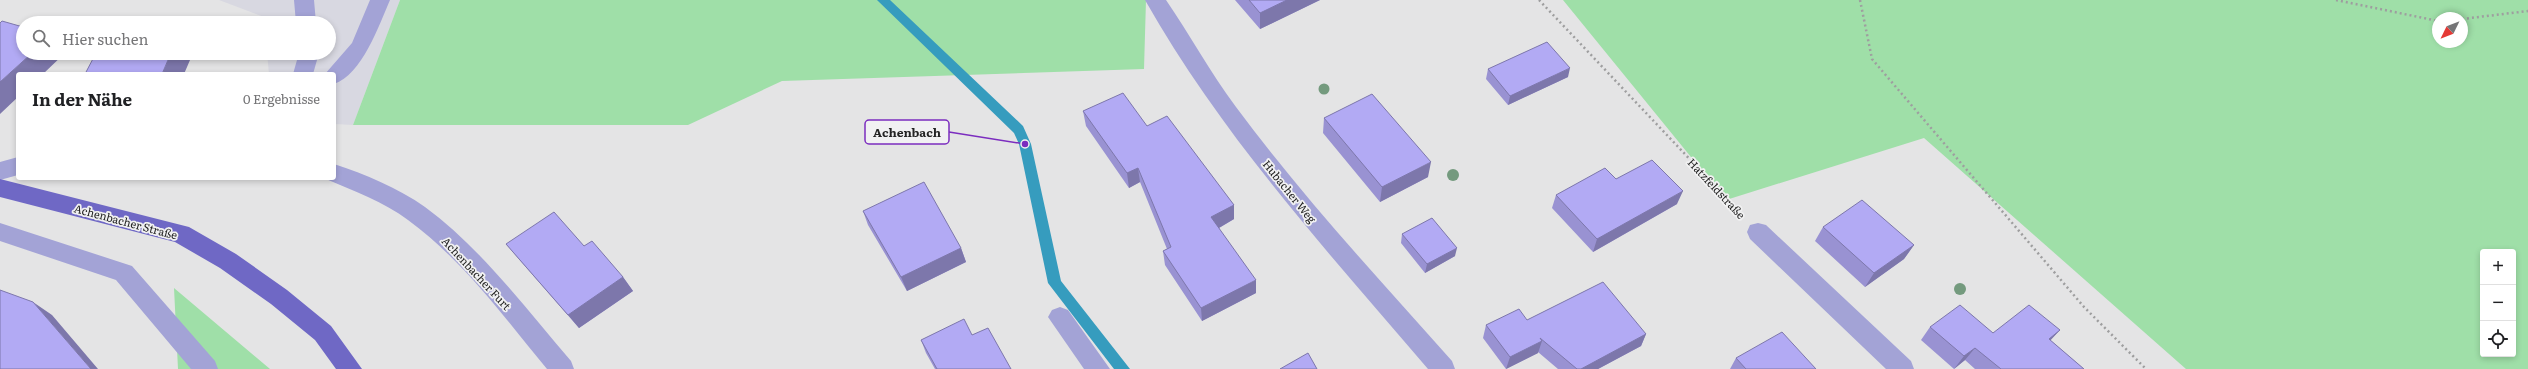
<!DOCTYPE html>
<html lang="de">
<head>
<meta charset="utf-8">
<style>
	:root { --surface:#fff; --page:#f2f2f2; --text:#202124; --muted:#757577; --line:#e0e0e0 }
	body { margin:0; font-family:Literata,serif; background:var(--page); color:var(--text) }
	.controls { position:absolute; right:12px; bottom:12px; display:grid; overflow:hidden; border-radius:4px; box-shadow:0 2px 6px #0003 }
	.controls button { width:36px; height:36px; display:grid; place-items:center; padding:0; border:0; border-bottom:1px solid var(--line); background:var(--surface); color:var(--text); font:20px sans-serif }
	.compass { position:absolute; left:2432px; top:12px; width:36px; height:36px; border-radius:50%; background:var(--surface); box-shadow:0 2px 6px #0003; rotate:227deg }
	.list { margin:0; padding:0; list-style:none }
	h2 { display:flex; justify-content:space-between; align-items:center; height:52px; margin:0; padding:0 16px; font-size:17px }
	h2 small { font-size:13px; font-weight:400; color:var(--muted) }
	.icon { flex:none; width:22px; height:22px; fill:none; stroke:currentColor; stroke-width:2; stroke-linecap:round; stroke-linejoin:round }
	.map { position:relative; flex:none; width:2528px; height:369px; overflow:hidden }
	.search { position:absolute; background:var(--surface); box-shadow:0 2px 6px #0003; left:16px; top:16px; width:320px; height:44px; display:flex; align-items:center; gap:10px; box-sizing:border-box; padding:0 14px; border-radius:22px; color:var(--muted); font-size:15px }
	.panel { position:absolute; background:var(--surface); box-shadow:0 2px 6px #0003; left:16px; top:72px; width:320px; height:108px; border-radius:4px }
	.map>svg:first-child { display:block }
	.built { fill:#d8d8e1 }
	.green { fill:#9fdfa8; fill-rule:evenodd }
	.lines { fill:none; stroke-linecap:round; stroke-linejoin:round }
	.stream { fill:#369cbe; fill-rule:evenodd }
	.path { stroke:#9e9e9f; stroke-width:2.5; stroke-dasharray:2 3; stroke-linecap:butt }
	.minor { fill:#a3a3d6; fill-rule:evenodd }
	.major { fill:#6f68c5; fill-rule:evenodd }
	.tree { fill:#749a7e }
	.wall { fill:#9992d2 }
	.shaded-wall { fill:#7d77ab }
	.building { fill:#b2aaf4; stroke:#7d77ab }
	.labels { text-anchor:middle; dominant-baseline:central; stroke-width:3.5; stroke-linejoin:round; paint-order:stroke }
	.street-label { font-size:11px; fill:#232323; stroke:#f1f1f2 }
	.leader { fill:none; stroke:#7b2cbf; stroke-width:1.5 }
	.callout-dot { fill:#7b2cbf; stroke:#f1f1f2; stroke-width:1.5 }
	.callout { fill:#f1f1f2; stroke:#7b2cbf; stroke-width:1.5 }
	.callout-label { font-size:12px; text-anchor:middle; font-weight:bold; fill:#232323 }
</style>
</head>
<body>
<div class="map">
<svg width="2528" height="369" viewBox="0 0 2528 369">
	<rect width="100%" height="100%" fill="#e4e4e5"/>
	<!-- built -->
	<path class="built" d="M219,0H400L353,125L334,124V74H269L267,53H329V23H265L264,17Z"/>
	<!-- green -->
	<path class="green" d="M400,0H1146L1144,69L782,81L688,125H353Z
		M1563,0H2528V369H2186L1924,138L1726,200ZM2438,18H2462V42H2438ZM2483,252H2513V354H2483Z
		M174,288L270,369H178Z"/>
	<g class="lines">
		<!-- stream -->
		<path class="stream" d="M877,0H890L1023,126L1031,144L1061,281L1130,369H1114L1048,283L1019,144L1014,133Z"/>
		<!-- path -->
		<path class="path" d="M1539,0L1737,209
			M1860,0L1872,59L2084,307L2146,369
			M2336,0L2438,21
			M2462,19L2528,11"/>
		<!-- minor -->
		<path class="minor" d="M294,0H314L316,23H296Z
			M370,0H390C379,25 362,75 334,84V74H325L352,43Z
			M1145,0H1166C1190,35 1210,72 1236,107C1302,196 1378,278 1452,361L1455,369H1428C1327,251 1222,136 1145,0Z
			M299,53H319L313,74H293Z
			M18,157V175L0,180V162Z
			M334,164C365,174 398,188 425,207C482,249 525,308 571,361L574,369H547C504,317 463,260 408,220C384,202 354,191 326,179L334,178Z
			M0,223L132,266L215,361L218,369H191L116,280L0,241Z
			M1758,223L1766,225L1911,361L1914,369H1886L1750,239L1747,232L1750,225Z
			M1060,307L1068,310L1110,369H1084L1048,317L1052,310Z"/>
		<!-- major -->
		<path class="major" d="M0,179L189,227L236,254L287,290L331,326L362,369H336L315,340L271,304L220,268L175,242L0,197Z"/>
	</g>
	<!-- trees -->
	<g class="tree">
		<circle cx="1324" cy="89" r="5.5"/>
		<circle cx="1453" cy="175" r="6"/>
		<circle cx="1960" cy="289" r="6"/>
	</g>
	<!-- wall -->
	<path class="wall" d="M1235,0H1320L1260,29Z
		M1488,69L1568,77L1508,105L1486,79Z
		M1083,111L1147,126L1234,205V219L1219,228L1256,293L1202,321L1165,265L1163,251L1167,249L1140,182L1129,188L1086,126Z
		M1324,118L1428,177L1380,202L1323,133Z
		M1556,195L1677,204L1593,252L1552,208Z
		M863,211L961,248L966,262L907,291L868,225Z
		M1823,227L1914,245L1904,259L1865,287L1815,241Z
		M1402,234L1455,256L1425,273L1401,243Z
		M506,244L584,246L623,277L633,291L579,328L518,258Z
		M1527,320L1646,334L1641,346L1598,369H1558L1538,352V353L1506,369L1483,338L1486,325Z
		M1930,327L1993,333L2060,330L2050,340L2084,369H1975L1965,360L1954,369L1921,340Z
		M972,335L1011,369H935L926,353L921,340Z
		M1736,358L1816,369H1730Z"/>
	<!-- shaded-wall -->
	<path class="shaded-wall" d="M1287,0H1320L1260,29V13Z
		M157,17L163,23H155Z
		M32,53H65L43,74H18V97L0,114V82Z
		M171,53H193L184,74H162Z
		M1570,68L1568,77L1508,105L1510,96Z
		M1431,162L1428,177L1380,202L1382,187Z
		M1138,168L1140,182L1129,188L1127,173Z
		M1683,191L1677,204L1593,252L1597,239Z
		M1234,205V219L1212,232L1211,217Z
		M1914,245L1904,259L1865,287L1874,273Z
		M961,248L966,262L907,291L901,277Z
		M1457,248L1455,256L1425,273L1427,264Z
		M623,277L633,291L579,328L568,315Z
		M1256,280V293L1202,321L1201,308Z
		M33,302L52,315L98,369H91Z
		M2060,330L2048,343L2049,339Z
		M1646,334L1641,346L1598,369H1581Z
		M1542,341L1538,353L1506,369L1510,357Z
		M1975,348L1965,360L1954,369L1964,356Z"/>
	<!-- building -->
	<path class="building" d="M1249,0H1287L1260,13Z
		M157,17L155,23H113V22Z
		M2,21L23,27V53H32L0,82V23Z
		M1547,42L1570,68L1510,96L1488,69Z
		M96,53H171L162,74H85Z
		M1123,93L1147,126L1167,116L1234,205L1211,217L1256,280L1201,308L1163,251L1171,247L1138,168L1127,173L1083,111Z
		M1372,94L1431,162L1382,187L1324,118Z
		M1652,160L1683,191L1597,239L1556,195L1605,168L1616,179Z
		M924,182L961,248L901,277L863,211Z
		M1862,200L1914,245L1874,273L1823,227Z
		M554,212L584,246L592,241L623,277L568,315L506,244Z
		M1432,218L1457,248L1427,264L1402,234Z
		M1603,282L1646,334L1581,369H1577L1540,338L1542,341L1510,357L1486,325L1519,309L1527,320Z
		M0,290L33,302L91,369H0Z
		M1960,305L1993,333L2029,305L2060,330L2049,339L2084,369H2001L1975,348L1964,356L1930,327Z
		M964,319L972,335L988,328L1011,369H937L921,340Z
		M1782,332L1816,369H1746L1736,358Z
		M1308,353L1317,369H1280Z"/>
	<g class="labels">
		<!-- street labels -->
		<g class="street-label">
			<text transform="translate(1717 188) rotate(47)">Hatzfeldstraße</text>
			<text transform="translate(1290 191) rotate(51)">Hubacher Weg</text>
			<text transform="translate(126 221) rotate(15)">Achenbacher Straße</text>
			<text transform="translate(477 273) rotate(47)">Achenbacher Furt</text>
		</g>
	</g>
	<!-- callouts -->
	<path class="leader" d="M1025 144L949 132"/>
	<circle class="callout-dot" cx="1025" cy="144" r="4"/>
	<rect class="callout" x="865" y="120" width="84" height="24" rx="4"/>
	<g class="callout-label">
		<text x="907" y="137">Achenbach</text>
	</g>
</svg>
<div class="controls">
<button>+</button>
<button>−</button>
<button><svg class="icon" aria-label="locate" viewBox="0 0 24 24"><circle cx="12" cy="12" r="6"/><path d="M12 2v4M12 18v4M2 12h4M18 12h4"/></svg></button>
</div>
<svg class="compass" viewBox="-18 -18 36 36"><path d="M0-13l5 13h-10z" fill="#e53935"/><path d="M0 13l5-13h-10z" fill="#757577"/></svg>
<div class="search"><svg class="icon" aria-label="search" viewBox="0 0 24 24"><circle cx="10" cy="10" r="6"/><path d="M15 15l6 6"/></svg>Hier suchen</div>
<section class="panel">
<h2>In der Nähe<small>0 Ergebnisse</small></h2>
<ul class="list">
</ul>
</section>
</div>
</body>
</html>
